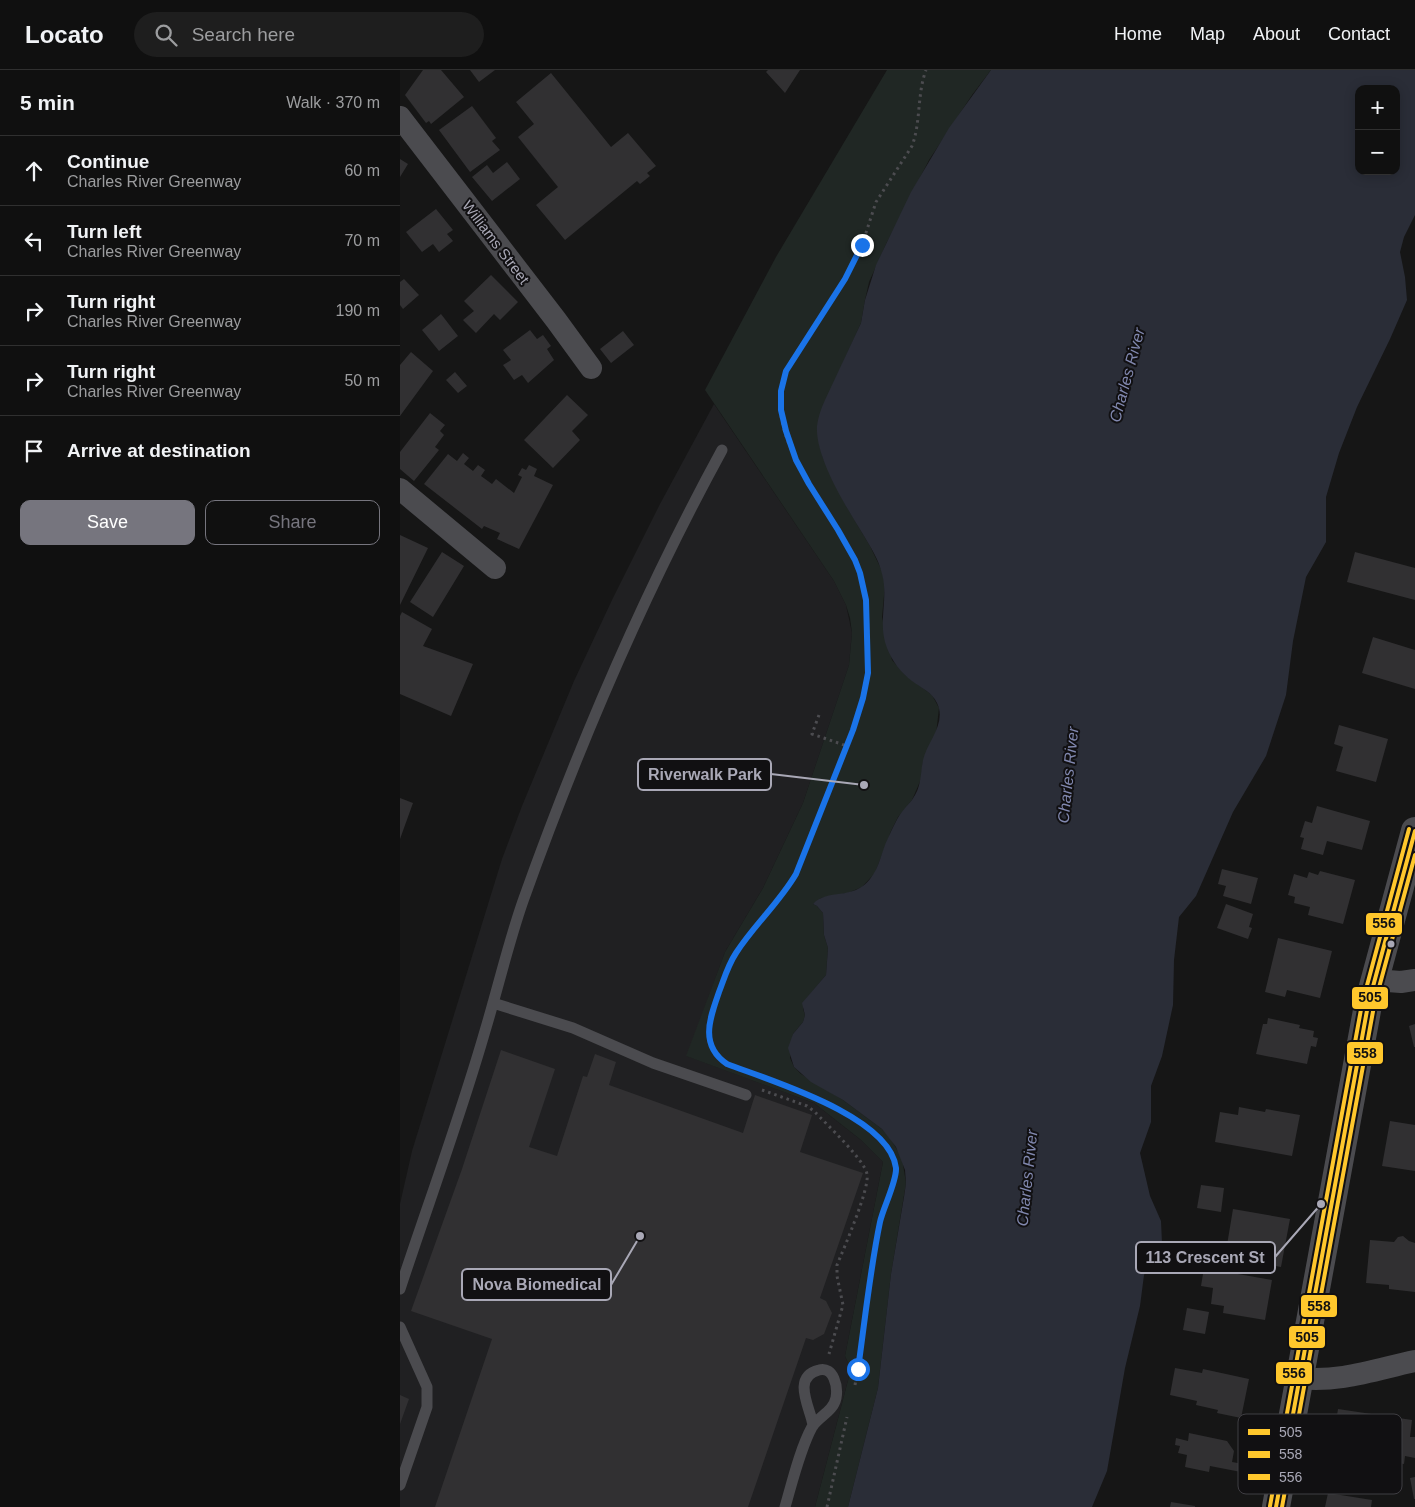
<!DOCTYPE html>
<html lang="en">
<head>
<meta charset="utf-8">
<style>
	:root { --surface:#101010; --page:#1e1e1e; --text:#f1f3f6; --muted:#9c9d9f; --line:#303030; --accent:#76757e }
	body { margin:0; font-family:Helvetica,sans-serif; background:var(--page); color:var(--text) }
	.controls { position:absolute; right:15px; top:15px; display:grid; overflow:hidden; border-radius:10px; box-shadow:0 2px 12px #0003 }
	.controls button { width:45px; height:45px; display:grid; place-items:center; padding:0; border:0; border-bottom:1px solid var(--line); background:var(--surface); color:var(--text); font:25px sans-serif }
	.stop { position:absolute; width:15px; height:15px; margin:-11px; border:4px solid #1a73e8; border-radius:50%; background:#fff }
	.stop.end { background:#1a73e8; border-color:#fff; box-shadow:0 1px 5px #0008 }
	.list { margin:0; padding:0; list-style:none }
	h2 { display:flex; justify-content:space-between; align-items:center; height:65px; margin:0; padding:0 20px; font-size:21px }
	h2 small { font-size:16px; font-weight:400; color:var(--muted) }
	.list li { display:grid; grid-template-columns:32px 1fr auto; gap:15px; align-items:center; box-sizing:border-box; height:70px; padding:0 20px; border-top:1px solid var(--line) }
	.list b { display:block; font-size:19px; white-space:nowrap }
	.list p { margin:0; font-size:16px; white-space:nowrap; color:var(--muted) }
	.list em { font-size:16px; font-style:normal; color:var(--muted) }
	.actions { display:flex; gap:10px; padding:15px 20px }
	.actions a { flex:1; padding:11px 0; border:1px solid var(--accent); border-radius:10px; text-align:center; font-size:18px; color:var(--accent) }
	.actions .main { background:var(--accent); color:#fff }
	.icon { flex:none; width:28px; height:28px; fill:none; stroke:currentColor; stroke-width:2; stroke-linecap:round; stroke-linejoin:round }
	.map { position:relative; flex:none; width:1015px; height:1437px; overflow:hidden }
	header { display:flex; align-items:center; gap:30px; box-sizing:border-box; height:70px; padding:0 25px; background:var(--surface); border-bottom:1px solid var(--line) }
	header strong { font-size:24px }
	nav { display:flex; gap:28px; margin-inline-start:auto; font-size:18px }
	.search { width:350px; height:45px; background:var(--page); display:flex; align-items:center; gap:12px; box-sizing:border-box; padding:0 18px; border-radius:28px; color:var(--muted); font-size:19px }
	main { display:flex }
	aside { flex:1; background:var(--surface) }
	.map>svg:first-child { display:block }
	.built { fill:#202022 }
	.green { fill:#202724 }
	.water { fill:#2a2d37; fill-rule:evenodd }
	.building { fill:#313032 }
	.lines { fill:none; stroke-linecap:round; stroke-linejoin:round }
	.path { stroke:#4c4c50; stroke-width:3; stroke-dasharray:2.5 4; stroke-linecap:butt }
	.service { stroke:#4b4b4f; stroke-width:11 }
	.minor { stroke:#4b4b4f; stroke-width:22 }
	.tertiary { stroke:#4b4b4f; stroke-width:28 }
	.bus-1-casing { stroke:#111012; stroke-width:8 }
	.bus-2-casing { stroke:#111012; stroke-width:8 }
	.bus-3-casing { stroke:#111012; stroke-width:8 }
	.bus-1 { stroke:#ffc72c; stroke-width:4 }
	.bus-2 { stroke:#ffc72c; stroke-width:4 }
	.bus-3 { stroke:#ffc72c; stroke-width:4 }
	.route { stroke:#1a73e8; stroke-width:6 }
	.bus-dot { fill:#a9a8b6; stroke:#111012; stroke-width:2 }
	.labels { text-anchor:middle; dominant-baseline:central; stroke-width:4; stroke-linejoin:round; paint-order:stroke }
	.street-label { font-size:15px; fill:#a9a8b6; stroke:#111012 }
	.water-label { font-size:16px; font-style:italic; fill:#8188af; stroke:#111012 }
	.key { fill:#111012; stroke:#3f3e43; stroke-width:1 }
	.key-label { font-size:14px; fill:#a9a8b6 }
	.leader { fill:none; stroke:#a9a8b6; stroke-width:2 }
	.callout-dot { fill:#a9a8b6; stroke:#111012; stroke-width:2 }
	.callout { fill:#111012; stroke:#a9a8b6; stroke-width:2 }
	.callout-label { font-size:16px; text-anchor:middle; font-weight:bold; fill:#a9a8b6 }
	.line-badge { stroke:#111012; stroke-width:2 }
	.pale-badge-label { font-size:14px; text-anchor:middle; font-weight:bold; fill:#111 }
</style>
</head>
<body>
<header>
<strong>Locato</strong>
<div class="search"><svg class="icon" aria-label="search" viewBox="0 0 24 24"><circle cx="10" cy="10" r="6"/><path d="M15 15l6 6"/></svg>Search here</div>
<nav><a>Home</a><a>Map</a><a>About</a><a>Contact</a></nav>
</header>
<main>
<aside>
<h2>5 min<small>Walk · 370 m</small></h2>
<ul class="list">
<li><svg class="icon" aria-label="ahead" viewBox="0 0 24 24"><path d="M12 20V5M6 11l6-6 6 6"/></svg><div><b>Continue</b><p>Charles River Greenway</p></div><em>60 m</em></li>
<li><svg class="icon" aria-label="left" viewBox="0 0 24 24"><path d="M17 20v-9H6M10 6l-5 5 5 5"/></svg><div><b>Turn left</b><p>Charles River Greenway</p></div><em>70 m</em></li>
<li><svg class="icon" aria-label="right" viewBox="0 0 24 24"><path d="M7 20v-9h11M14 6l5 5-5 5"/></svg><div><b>Turn right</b><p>Charles River Greenway</p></div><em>190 m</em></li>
<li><svg class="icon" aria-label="right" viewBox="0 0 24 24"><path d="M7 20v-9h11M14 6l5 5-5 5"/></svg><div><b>Turn right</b><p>Charles River Greenway</p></div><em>50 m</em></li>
<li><svg class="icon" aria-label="arrive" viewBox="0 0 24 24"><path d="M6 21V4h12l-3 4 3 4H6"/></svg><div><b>Arrive at destination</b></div></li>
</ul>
<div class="actions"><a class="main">Save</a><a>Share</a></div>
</aside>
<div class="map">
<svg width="1015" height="1437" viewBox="0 0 1015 1437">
	<rect width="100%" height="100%" fill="#161616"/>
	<!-- built -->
	<path class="built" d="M314,334L434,511L446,535L452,563L449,595L403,733L363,818L325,882L287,986L414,1033L461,1070L483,1092L445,1286L451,1299L415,1437H0V1134L12,1081L102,789L122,736L174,611L212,530L260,434Z"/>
	<!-- green -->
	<path class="green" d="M487,0H591L572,25L529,90L487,172L469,212L465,230L461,253L433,315L419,373L423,388L445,434L470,476L482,501L485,515L482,547L492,590L504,604L532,625L539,638L536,664L523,691L521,709L512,730L498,747L491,761L475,803L462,817L448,823L421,828L413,834L417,836L423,843L424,865L428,878L426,905L406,929L403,939L405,945L403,952L393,964L390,988L394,997L401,1004L443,1030L482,1059L490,1068L502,1088L506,1113L491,1204L478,1318L448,1437H415L451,1299L445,1286L483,1092L461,1070L414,1033L286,986L325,882L363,818L403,733L449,595L452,563L450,548L446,535L434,511L305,320L376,187Z"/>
	<!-- water -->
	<path class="water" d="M591,0H1015V145L1004,167L1000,182L1005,207L1007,230L990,269L957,337L939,383L926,427V472L906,507L893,571L886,625L866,686L833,742L796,826L779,847L774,890L773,935L762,986L751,1016V1052L740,1083L750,1126L761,1151L762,1173L744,1205L740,1236L725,1298L707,1401L692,1437H448L478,1318L491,1204L504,1127L506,1113L505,1100L496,1077L482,1059L443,1030L411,1012L394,997L388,978L393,964L403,952L405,945L402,933L426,905L428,878L424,865L423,843L417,836L413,834C427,818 453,831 470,809C480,797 481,782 488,768C493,758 497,747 505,738C507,735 510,733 512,730C522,716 520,705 523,690C527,672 547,653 537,633C532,622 521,618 512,611C501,603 492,591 487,578C477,553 489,529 482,504C479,490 471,478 464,466C447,438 415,388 417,356C418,347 421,339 425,330L461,253L465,230L476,195L511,122L549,58ZM959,19H996V101H959Z"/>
	<!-- building -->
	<path class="building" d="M23,0H41L64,27L31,54L29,51L26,53L5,25Z
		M70,0H95L79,12Z
		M368,0H400L385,23L366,2Z
		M151,3L211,77L228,63L256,96L247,103L250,106L240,114L237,111L165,170L136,135L158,117L118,67L134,54L116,32Z
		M72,36L96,68L92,71L100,80L70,102L39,60Z
		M0,89L8,94L0,107Z
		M107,92L120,109L92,131L72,107L87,95L93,103Z
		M36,139L53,160L47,164L53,171L39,182L33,174L22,182L6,162Z
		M91,205L118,232L100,250L94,244L76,263L63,250L74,241L64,231Z
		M4,209L19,225L3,239L0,235V212Z
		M41,244L58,266L39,281L22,260Z
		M130,260L137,269L143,265L151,276L147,279L154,290L128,313L122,305L114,310L103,295L111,290L103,280Z
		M223,261L234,275L211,293L200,279Z
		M11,282L33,301L0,346V295Z
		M55,302L67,316L58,323L46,310Z
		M167,325L188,345L172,361L180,370L153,398L124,370Z
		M30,343L45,355L40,361L44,365L35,377L39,380L14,411L0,399V382Z
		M63,383L69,388L64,394L73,401L78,395L85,400L81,406L92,414L96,409L114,423L122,407L118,405L122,398L126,400L129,395L137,399L134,406L153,415L119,479L97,469L100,463L84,456L82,459L24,414L48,384L57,391Z
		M0,465L28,478L0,535Z
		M42,482L64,496L33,547L10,532Z
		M955,482L1015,498V530L947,512Z
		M2,542L32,559L23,576L73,594L51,646L0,624V546Z
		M973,567L1015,580V619L962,603Z
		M939,655L988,669L976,712L936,701L943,677L934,674Z
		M0,728L13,733L0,769Z
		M917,736L970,751L962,780L927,771L923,785L901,779L904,768L900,767L905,751L912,753Z
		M822,799L858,808L851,834L823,826L826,816L818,814Z
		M920,801L955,810L943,854L908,845L910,837L894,833L895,827L888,825L894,804L907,808L909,802L918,805Z
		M826,834L853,844L849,857L852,858L848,869L817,858Z
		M878,868L932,881L920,928L887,920L885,927L865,922Z
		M868,948L900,955L899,958L914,961L913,967L918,968L916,977L911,976L907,994L856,984L863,954H867Z
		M1015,954V977H1014L1009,956Z
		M101,980L155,999L129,1077L157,1086L183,1006L187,1007L195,984L216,992L209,1015L343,1063L355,1025L412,1045L400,1082L463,1103L420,1228L426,1231L432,1243L424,1264L413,1270L406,1268L348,1437H35L92,1269L11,1241L62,1099Z
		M839,1037L865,1042L866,1039L900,1045L892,1086L815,1072L820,1042L838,1045Z
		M990,1051L1015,1055V1101L982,1096Z
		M801,1115L824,1118L821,1142L797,1138Z
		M833,1139L890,1149L881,1197L825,1187Z
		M1003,1166L1009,1171L1015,1173V1222L989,1219V1215L966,1213L970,1170L994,1172L998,1167Z
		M804,1198L872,1210L865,1250L823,1243L824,1236L811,1234L813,1218L801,1216Z
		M787,1238L809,1242L805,1264L783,1260Z
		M775,1298L802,1303L803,1299L849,1309L841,1348L817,1343L818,1340L796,1335L797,1331L770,1325Z
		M0,1325L9,1329L0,1354Z
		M938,1339L1012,1350L1010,1367H1015V1388L1005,1386L1004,1394L990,1392L991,1382L970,1378L968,1389L931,1384Z
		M789,1363L827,1371L834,1381L832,1392L843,1394L841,1402L810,1396L809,1402L785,1397L787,1385L778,1383L780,1376L775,1375L776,1368L788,1371Z
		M1015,1407V1429H1014L1010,1408Z
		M928,1423L972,1430L971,1437H925Z
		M771,1432L795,1436V1437H770Z"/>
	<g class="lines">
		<!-- path -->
		<path class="path" d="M419,645L412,664L447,676
			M362,1020L407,1036L415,1042C426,1054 464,1089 467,1104C470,1118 444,1178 437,1195V1206L443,1235L429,1284
			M455,1315L458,1299C465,1249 469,1198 481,1149C484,1134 498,1112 496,1098C490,1046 370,1010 327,994C299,975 310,948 319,922C324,908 328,895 336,883C354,855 379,833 396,804C410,770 423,736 437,702C448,674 460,646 466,616C470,595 468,552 466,530C458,451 345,374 391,291L445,209L462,175L476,132L512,76C521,52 517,24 526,0
			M427,1437L447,1347"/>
		<!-- service -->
		<path class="service" d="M93,933L173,958L253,993L346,1025
			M0,1219C28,1134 60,1048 85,961C98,918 108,874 123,831C178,677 244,523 322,380
			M0,1257L27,1317V1337L0,1415
			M385,1437C392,1413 400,1379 412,1357C419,1346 433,1342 436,1328C438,1317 434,1296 419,1300C390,1307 412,1341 413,1356"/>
		<!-- minor -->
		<path class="minor" d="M0,47L156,250L191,298
			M0,419L95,498
			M974,910L1001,912L1015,910
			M899,1308C938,1313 977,1299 1015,1291"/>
		<!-- tertiary -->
		<path class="tertiary" d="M876,1437L968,935L1015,761"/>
		<defs>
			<path id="bus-1" d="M876,1437L968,935L1015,761"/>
			<path id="bus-2" d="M882,1437L974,936L1015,785"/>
			<path id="bus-3" d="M870,1436L962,934L1009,759"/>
		</defs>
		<!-- bus-1 casing -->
		<use href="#bus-1" class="bus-1-casing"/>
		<!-- bus-2 casing -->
		<use href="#bus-2" class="bus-2-casing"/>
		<!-- bus-3 casing -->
		<use href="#bus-3" class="bus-3-casing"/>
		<!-- bus-1 -->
		<use href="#bus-1" class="bus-1"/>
		<!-- bus-2 -->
		<use href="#bus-2" class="bus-2"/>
		<!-- bus-3 -->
		<use href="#bus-3" class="bus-3"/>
	</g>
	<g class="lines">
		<!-- route -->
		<path class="route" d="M458,1299C465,1250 470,1200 480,1152C483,1138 497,1111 496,1098C490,1046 369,1010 327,994C299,975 310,948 319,922C324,909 328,895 336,883C354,855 379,833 396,804L453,660L463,628L468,603L466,530L460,503L455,490L438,460L409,414L396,390L386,361L381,340V321L386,301L445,209L462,175"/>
	</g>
	<!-- markers -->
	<circle class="bus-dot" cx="991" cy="874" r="4.5"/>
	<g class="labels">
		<!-- street labels -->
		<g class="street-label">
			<text transform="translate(96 172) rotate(53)">Williams Street</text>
		</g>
		<!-- water labels -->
		<g class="water-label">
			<text transform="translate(727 305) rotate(-75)">Charles River</text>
			<text transform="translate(668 705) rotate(-84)">Charles River</text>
			<text transform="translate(627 1108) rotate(-84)">Charles River</text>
		</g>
	</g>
	<!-- legend -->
	<rect x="838" y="1344" width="164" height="80" rx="8" class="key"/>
	<rect x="848" y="1359" width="22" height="6" fill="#ffc72c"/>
	<rect x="848" y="1381" width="22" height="7" fill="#ffc72c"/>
	<rect x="848" y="1404" width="22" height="6" fill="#ffc72c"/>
	<g class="key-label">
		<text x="879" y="1367">505</text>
		<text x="879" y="1389">558</text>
		<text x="879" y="1412">556</text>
	</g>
	<!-- callouts -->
	<path class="leader" d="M464 715L371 704M921 1134L875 1187M240 1166L211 1215"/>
	<g class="callout-dot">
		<circle cx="464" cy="715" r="5"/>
		<circle cx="921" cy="1134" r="5"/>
		<circle cx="240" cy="1166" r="5"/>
	</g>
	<g class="callout">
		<rect x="238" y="689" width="133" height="31" rx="5"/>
		<rect x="736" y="1172" width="139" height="31" rx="5"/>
		<rect x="62" y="1199" width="149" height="31" rx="5"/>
	</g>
	<g class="callout-label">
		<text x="305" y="710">Riverwalk Park</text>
		<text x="805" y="1193">113 Crescent St</text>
		<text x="137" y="1220">Nova Biomedical</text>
	</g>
	<g class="line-badge">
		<rect x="965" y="842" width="38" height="24" rx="5" fill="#ffc72c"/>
		<rect x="951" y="916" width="38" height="24" rx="5" fill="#ffc72c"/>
		<rect x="946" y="971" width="38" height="24" rx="5" fill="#ffc72c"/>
		<rect x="900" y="1224" width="38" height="24" rx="5" fill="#ffc72c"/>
		<rect x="888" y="1255" width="38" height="24" rx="5" fill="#ffc72c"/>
		<rect x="875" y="1291" width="38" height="24" rx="5" fill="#ffc72c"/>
	</g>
	<g class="pale-badge-label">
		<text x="984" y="858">556</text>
		<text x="970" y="932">505</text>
		<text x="965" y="988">558</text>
		<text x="919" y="1241">558</text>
		<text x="907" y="1272">505</text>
		<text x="894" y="1308">556</text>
	</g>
</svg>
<div class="controls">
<button>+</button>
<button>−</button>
</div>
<div class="stop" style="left:458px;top:1299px"></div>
<div class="stop end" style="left:462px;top:175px"></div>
</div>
</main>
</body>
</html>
